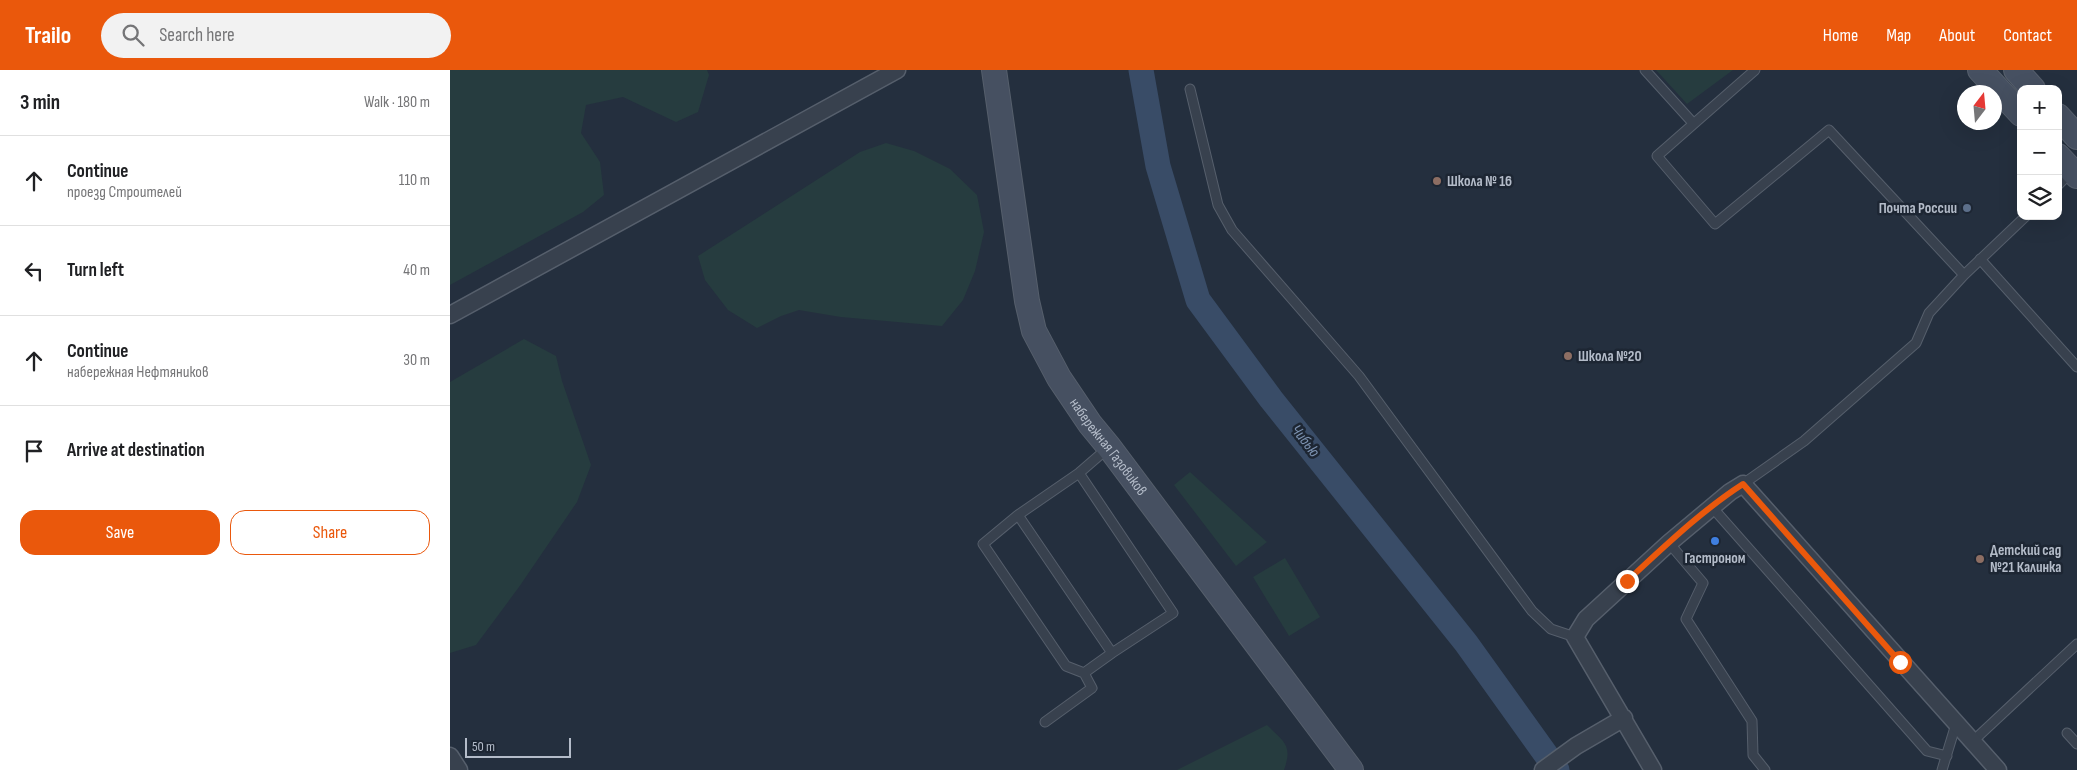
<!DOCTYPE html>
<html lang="en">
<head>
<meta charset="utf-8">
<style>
	:root { --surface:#fff; --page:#f2f2f2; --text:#202124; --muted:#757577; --line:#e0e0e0; --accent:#ea580c }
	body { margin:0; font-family:"Sofia Sans Condensed",sans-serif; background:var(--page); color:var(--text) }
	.controls { position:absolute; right:15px; top:15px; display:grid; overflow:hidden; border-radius:10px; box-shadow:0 5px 20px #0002 }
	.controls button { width:45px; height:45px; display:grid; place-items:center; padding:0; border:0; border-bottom:1px solid var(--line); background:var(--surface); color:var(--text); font:25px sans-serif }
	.compass { position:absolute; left:1507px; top:15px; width:45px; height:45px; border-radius:50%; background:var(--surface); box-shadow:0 5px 20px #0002; rotate:16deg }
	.scale { position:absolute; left:15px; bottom:12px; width:106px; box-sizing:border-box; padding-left:5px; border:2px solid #b4bcc9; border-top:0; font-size:14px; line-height:18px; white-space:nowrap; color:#b4bcc9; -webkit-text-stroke:4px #1d2633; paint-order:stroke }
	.stop { position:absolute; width:15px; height:15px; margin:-11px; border:4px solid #ea580c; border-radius:50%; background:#fff }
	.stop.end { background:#ea580c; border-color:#fff; box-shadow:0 1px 5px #0008 }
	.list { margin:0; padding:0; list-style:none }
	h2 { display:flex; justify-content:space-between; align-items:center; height:65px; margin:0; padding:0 20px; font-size:21px }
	h2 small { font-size:16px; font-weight:400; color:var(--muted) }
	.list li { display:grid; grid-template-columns:32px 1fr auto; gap:15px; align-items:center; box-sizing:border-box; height:90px; padding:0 20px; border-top:1px solid var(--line) }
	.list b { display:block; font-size:19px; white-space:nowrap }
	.list p { margin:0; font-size:16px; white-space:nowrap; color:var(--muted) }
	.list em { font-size:16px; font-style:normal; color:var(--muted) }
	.actions { display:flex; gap:10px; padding:15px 20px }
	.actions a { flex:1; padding:11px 0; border:1px solid var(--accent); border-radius:15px; text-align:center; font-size:18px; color:var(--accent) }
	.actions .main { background:var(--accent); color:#fff }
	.icon { flex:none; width:28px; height:28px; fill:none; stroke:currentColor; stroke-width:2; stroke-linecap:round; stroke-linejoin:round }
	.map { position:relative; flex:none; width:1627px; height:700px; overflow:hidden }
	header { display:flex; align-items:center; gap:30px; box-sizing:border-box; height:70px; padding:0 25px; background:var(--accent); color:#fff }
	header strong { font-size:24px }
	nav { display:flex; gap:28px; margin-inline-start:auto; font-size:18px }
	.search { width:350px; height:45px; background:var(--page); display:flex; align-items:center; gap:12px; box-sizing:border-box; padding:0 18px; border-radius:28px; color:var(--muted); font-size:19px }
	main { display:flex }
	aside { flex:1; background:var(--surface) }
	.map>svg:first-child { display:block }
	.green { fill:#263c3f }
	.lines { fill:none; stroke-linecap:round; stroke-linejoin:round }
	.river { stroke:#394c67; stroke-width:25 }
	.lane-casing { stroke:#565f6c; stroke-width:11 }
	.street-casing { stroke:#565f6c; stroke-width:19 }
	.secondary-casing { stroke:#565f6c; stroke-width:26 }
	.lane { stroke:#38414e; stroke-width:9 }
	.street { stroke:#38414e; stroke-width:16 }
	.secondary { stroke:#465061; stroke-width:24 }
	.route { stroke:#ea580c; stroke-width:6 }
	.education-dot { fill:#8d6e63; stroke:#1d2633; stroke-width:2 }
	.service-dot { fill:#5c6f8a; stroke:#1d2633; stroke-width:2 }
	.shop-dot { fill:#3f7fe0; stroke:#1d2633; stroke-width:2 }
	.labels { text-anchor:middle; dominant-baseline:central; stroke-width:5; stroke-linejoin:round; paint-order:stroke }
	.poi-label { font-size:15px; font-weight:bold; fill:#b4bcc9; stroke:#1d2633; text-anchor:start }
	.street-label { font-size:15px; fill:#b4bcc9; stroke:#1d2633 }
	.water-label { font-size:16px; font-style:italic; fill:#7c92b1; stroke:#1d2633 }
</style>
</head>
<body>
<header>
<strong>Trailo</strong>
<div class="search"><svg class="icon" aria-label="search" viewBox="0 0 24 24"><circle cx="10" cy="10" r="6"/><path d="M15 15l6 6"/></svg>Search here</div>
<nav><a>Home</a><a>Map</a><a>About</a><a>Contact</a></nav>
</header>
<main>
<aside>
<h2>3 min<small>Walk · 180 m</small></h2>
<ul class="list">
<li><svg class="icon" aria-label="ahead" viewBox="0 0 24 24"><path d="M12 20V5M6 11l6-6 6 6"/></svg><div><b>Continue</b><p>проезд Строителей</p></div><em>110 m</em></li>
<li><svg class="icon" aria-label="left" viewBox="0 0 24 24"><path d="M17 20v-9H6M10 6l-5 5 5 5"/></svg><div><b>Turn left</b></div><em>40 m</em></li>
<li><svg class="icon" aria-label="ahead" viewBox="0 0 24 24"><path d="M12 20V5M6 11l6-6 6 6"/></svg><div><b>Continue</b><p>набережная Нефтяников</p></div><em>30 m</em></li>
<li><svg class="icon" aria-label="arrive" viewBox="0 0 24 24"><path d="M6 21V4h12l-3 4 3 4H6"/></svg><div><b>Arrive at destination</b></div></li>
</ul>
<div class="actions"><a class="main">Save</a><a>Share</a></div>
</aside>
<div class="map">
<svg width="1627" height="700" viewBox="0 0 1627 700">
	<rect width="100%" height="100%" fill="#242f3e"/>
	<!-- green -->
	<path class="green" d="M0,0H257L259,5L248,42L226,52L173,27L136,35L131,63L150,92L154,125L133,142L0,215Z
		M1206,0H1283L1237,34Z
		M436,73L464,81L500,99L527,125L534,162L525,201L513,230L492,256L391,247L349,240L331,246L307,258L278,240L255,210L248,186L410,82Z
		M74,269L106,286L112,311L141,395L127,432L69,517L26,575L0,583V312Z
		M740,402L817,472L786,496L724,415Z
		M835,488L870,547L839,566L803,507Z
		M817,655C834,672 843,675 834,700H727Z"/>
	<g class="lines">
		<!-- river -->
		<path class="river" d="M691,0L708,96L748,230L821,329L1016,573L1107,700"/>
		<defs>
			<path id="lane" d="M1195,0L1243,53
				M1305,0L1207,86L1265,154L1379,60L1514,205
				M740,19L768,135L782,160L909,306L1082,541L1101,559L1125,567
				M1608,115L1622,101
				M1530,189L1627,297
				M629,403L723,543L662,583L568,445L629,403L659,377
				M1293,414L1354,371L1466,273L1479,243L1514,205L1576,146
				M1262,437L1477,681L1497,686
				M568,445L533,474L616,596L634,603
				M1219,473L1253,513L1236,549L1302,651L1303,685L1315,700
				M595,652L642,618L634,603L662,583
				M1617,663L1627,674
				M1522,672L1627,574
				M1492,700L1506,654"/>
			<path id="street" d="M0,245L447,0
				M0,686L9,700
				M1093,700L1126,676L1174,648
				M1203,700L1125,567L1136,549L1219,473L1280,422L1293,414L1548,700"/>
			<g id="secondary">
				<path id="s1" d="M544,0L577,231L584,261L609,308L640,354L659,377L901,700"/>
				<path d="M1530,0L1571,44"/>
				<path d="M1566,0L1583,19"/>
				<path d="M1608,46L1627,67"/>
				<path d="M1608,86L1627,106"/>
			</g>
		</defs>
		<!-- lane casing -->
		<use href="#lane" class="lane-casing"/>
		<!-- street casing -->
		<use href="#street" class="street-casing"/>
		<!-- secondary casing -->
		<use href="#secondary" class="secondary-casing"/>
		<!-- lane -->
		<use href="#lane" class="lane"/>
		<!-- street -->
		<use href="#street" class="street"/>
		<!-- secondary -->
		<use href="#secondary" class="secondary"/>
	</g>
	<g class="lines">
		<!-- route -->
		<path class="route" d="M1177,511C1214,477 1251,441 1293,414L1450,592"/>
	</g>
	<!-- markers -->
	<g class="education-dot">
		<circle cx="987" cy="111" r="5"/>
		<circle cx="1118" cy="286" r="5"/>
		<circle cx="1530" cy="489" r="5"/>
	</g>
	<circle class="service-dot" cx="1517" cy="138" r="5"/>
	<circle class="shop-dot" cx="1265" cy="471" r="5"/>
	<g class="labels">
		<!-- poi labels -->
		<g class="poi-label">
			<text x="997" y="111">Школа № 16</text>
			<text x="1507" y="138" text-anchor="end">Почта России</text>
			<text x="1128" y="286">Школа №20</text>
			<text x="1540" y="480">Детский сад<tspan x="1540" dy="17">№21 Калинка</tspan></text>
			<text x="1265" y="488" text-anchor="middle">Гастроном</text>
		</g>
		<!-- street labels -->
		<g class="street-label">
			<text stroke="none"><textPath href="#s1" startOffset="402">набережная Газовиков</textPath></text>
		</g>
		<!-- water labels -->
		<g class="water-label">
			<text transform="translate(855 371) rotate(52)">Чибью</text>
		</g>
	</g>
</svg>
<div class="controls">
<button>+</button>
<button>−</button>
<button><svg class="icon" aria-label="layers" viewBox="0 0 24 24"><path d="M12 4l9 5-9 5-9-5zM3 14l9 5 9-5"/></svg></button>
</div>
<svg class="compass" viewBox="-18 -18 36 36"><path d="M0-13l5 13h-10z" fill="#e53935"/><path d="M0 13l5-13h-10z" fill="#757577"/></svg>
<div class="scale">50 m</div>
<div class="stop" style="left:1450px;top:592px"></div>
<div class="stop end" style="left:1177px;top:511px"></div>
</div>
</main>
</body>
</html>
